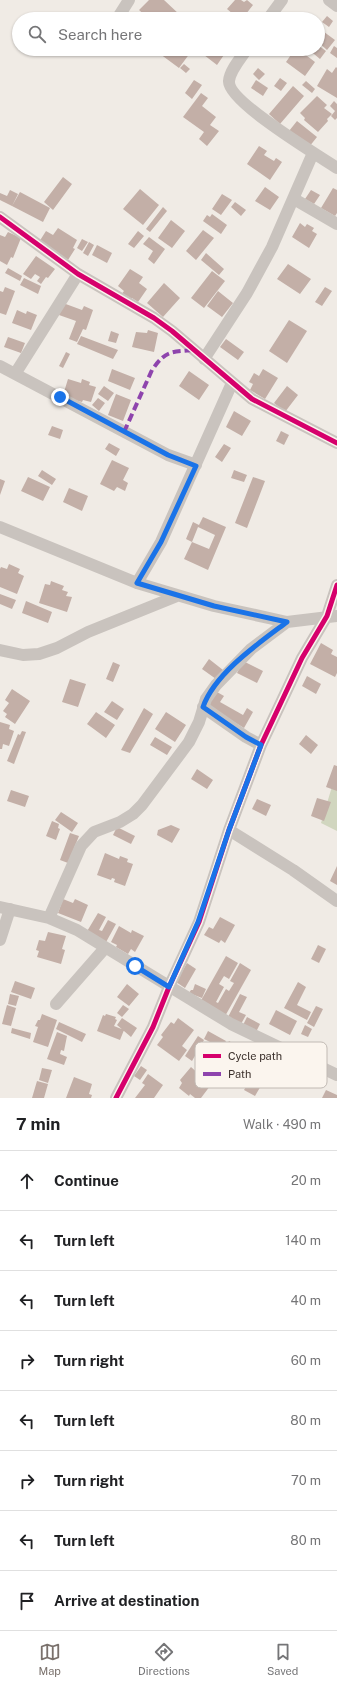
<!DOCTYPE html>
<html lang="en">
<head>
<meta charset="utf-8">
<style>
	:root { --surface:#fff; --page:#f6f6f6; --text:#202124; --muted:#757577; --line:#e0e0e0; --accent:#7a716c }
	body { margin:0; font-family:"Public Sans",sans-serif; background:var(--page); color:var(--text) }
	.stop { position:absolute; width:12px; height:12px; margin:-9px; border:3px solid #1a73e8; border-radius:50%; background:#fff }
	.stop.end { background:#1a73e8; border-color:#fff; box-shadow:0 1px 4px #0008 }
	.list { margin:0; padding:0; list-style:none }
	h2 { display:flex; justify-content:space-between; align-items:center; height:52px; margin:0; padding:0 16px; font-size:17px }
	h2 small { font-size:13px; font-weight:400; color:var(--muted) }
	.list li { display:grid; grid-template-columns:26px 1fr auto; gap:12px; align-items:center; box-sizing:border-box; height:60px; padding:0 16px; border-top:1px solid var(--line) }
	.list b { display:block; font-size:15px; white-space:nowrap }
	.list em { font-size:13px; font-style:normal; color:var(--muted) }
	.icon { flex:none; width:22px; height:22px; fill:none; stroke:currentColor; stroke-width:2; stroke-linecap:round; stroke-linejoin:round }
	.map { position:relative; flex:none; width:337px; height:1098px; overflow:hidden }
	.search { position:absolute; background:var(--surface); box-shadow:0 1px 3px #0004; left:12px; right:12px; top:12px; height:44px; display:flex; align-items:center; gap:10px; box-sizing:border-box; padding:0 14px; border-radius:22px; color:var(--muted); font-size:15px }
	.sheet { height:532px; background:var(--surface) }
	nav { display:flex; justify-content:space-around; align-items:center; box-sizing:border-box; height:56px; border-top:1px solid var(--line); background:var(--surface); font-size:11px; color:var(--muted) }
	nav a { display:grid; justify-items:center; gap:2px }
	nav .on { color:var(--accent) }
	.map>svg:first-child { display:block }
	.green { fill:#d1d6bf }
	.building { fill:#c3afa7 }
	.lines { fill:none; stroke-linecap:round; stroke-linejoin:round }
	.street { stroke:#c9c3be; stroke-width:12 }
	.quiet { stroke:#8e44ad; stroke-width:4; stroke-dasharray:8 4; stroke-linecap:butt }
	.cycleway-casing { stroke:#fbf5ee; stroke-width:8 }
	.cycleway { stroke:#d6006c; stroke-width:5 }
	.route { stroke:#1a73e8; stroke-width:5 }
	.key { fill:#fbf5ee; stroke:#c1bab4; stroke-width:1 }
	.key-label { font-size:11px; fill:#3b302b }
</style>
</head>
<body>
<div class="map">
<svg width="337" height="1098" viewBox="0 0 337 1098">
	<rect width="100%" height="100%" fill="#f0ebe5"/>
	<!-- green -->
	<path class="green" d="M337,770V831L321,823Z"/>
	<!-- building -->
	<path class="building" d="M149,0H164L180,15L176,19H157L153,16L149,19L139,10Z
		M235,0H241L244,2L247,0L253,5L242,19H239L227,9Z
		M327,16L333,21L329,27L322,22Z
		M320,29L335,40L327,50L318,42V32Z
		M318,45L326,51L320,59L308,49H318Z
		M334,46L337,48V58L330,53Z
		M157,49H193L179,68L156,51Z
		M208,49H222L226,52L217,65L204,55Z
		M295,49H298L315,62L305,76L286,62Z
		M184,64L190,69L186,73L180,68Z
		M336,67L337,68V98L317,86L327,69L332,73Z
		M258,68L265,74L259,80L253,74Z
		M280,78L287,83L281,91L274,86Z
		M194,80L202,85L192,99L185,93Z
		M256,80L268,88L263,96L251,88Z
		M306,81L315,89L312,93L302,85Z
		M293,86L304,96L280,124L269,114Z
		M201,93L208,98L202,106L216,117L210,125L219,131L207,146L199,139L204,132L183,117Z
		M317,96L327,105L324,108L332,114L327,119L328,121L318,132L304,120L305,118L300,113Z
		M334,101L337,104V118L335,120L331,116L335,111L330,106Z
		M297,121L317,137L309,147L289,131Z
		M259,146L267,151L264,155L274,161L276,158L282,162L270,180L247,164Z
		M63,177L72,184L53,210L44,202Z
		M265,187L279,197L270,210L255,201Z
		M333,188L337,190V213L335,216L321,208Z
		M140,189L159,205L143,225L123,209Z
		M10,190L18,194L12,206L0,200V193L7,196Z
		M311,190L320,195L314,204L305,199Z
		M20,192L50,208L43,222L12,206Z
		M222,194L232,200L221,215L212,209Z
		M235,202L246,210L241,216L231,207Z
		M163,207L167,211L150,232L146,229Z
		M212,214L227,225L221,234L203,221L207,215L210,217Z
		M171,220L185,231L172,248L158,238Z
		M300,223L305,227L307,224L314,228L312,231L317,234L309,248L292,237Z
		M58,228L77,240L73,248L75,249L68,260L39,242L46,231L53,235Z
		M203,230L214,238L196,260L186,251Z
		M138,231L144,236L134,248L128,244Z
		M8,232L21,238L13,258L11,257L7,265L0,261V235L5,237Z
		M149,237L165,249L154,264L148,259L153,251L143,244Z
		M82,239L88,242L82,251L77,248Z
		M89,242L94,245L88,256L83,253Z
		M97,245L112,253L107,263L92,255Z
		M206,253L224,269L219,275L201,260Z
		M36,256L55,269L48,278L46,277L41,284L37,281L40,277L35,274L31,279L23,274Z
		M288,264L311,279L300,294L277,279Z
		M8,268L22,276L20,281L5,273Z
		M130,269L143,277L139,283L147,289L138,302L132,298L129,303L120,296L124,291L118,286Z
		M212,271L225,281L204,308L191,298Z
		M24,278L41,286L38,294L20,285Z
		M164,283L180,298L163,317L147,303Z
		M5,287L15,291L6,315L0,313V291L3,292Z
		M325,287L332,291L322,306L315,302Z
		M218,291L233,303L222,317L207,306Z
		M63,303L82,310L84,306L93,310L86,330L83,329L77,342L69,339L76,321L59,315Z
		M17,310L26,314L27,311L37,315L31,330L12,323Z
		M289,320L307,331L287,363L269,351Z
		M148,330L158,333L154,352L132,347L136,332L147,333Z
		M111,331L119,334L116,343L108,341Z
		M81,336L118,350L113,359L77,344Z
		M8,337L25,343L21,353L4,347Z
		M226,339L244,352L238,360L220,347Z
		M66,352L70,354L63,368L59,366Z
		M112,369L135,378L130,390L108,381Z
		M263,369L278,378L265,399L250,390L253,384L249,382L254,373L259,376Z
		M189,371L209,385L199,400L179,386Z
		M68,379L81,383L82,379L90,382L89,385L96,387L91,402L83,400L82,402L68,398L69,394L64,392Z
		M104,386L114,393L108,401L98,394Z
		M287,386L298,395L285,412L274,403Z
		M116,394L131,400L123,421L108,415Z
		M98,398L105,403L99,411L92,405Z
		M234,411L251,421L242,436L226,427Z
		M52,426L63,430L60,439L48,435Z
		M281,431L289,435L284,445L276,441Z
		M109,443L120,449L116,456L105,449Z
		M224,444L231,448L222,462L215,457Z
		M112,460L129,468L123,480L128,483L125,491L117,487L114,491L100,484Z
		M42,470L56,479L52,485L38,476Z
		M234,470L247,475L244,482L231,478Z
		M28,477L50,487L43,501L21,491Z
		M253,477L265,481L247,528L235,523Z
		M0,479L5,481L0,495Z
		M69,488L88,496L82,511L63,502Z
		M203,517L226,527L208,570L184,559L192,542L209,549L215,535L198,527L192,542L186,539L193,522L199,525Z
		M9,564L20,569L18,573L24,576L17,594L0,587V569L1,567L7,569Z
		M51,581L64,586L62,590L68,592L66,596L72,597L67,612L39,603L45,584L50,585Z
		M0,594L16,600L12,609L0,604Z
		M26,601L52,612L48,623L22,613Z
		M321,643L333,650L331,654L337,657V673L335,677L310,664Z
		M209,659L223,670L216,679L202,669Z
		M243,661L263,671L257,683L237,673Z
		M113,662L120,665L113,682L106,679Z
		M307,676L321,684L316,694L302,686Z
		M70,679L86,684L78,707L62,702Z
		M12,689L30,701L15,724L5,717L7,714L3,711L9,703L5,700Z
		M217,692L224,696L220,702L243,715L247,708L253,712L244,728L208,706Z
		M112,701L124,709L117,720L104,712Z
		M144,708L153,714L130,753L121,750Z
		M96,712L115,725L106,738L87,724Z
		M166,712L186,725L175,742L155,729Z
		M0,722L10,725L9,729L14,731L9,746L3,744L2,749H0Z
		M22,731L26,732L14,764L7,761L18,734L20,735Z
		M306,735L318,745L311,754L299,744Z
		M155,737L172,747L167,755L150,745Z
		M334,765L337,766V791L326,787Z
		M197,769L213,780L207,789L191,779Z
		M11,790L29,796L25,807L7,801Z
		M317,798L331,802L324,821L311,816Z
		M257,799L271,805L266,816L252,809Z
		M61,812L78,823L72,832L55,820Z
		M52,821L59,824L58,828L60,829L56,840L46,836Z
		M171,825L180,829L172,843L157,835L158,830Z
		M117,827L135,836L131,844L113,835Z
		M70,833L79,836L68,863L60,860Z
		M105,853L119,859L120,856L128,859L127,862L133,864L125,886L114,882L115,879L112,878L111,880L97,875Z
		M337,866V885L330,881Z
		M63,899L73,903L75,899L88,905L81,922L58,913Z
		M98,913L106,917L99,930L102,931L108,920L116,924L105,944L86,933Z
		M220,917L235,925L225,943L221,940L219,943L204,935L209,927L213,929Z
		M119,926L131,933L132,930L144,936L135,952L131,949L128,954L116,947L117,945L111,942Z
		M48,932L66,936L62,949L65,950L61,964L37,957L39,951L36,950L39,940L45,941Z
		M318,945L326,949L319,963L311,959Z
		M226,956L238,963L229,979L224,976L219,984L224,987L216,1002L218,1003L226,989L229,991L234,983L230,981L240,963L251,970L224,1018L199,1004Z
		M187,963L196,969L185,988L176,982Z
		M15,981L35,988L31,999L11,992Z
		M298,982L306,987L297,1005L311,1012L307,1020L284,1008Z
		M127,984L139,994L129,1006L117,997Z
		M195,984L206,989L202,998L189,993L191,990H193Z
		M10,994L19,996L16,1006L8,1004Z
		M240,994L247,997L239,1012L246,1015L241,1024L228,1017Z
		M7,1005L16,1008L11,1026L2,1024Z
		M123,1005L129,1009L122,1017L117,1013Z
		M316,1006L323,1009L314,1027L307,1023Z
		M276,1010L297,1021L290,1035L269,1024Z
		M42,1014L57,1020L48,1047L33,1042L38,1027L35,1026L38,1020H40Z
		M106,1014L116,1017L115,1019L117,1020L114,1026L124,1030L120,1040L97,1031L103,1015L105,1016Z
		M247,1017L260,1024L256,1032L243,1025Z
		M122,1018L137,1028L131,1037L117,1025Z
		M178,1018L194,1030L182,1046L187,1050L179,1061L157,1045L163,1037L161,1035L171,1022L174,1024Z
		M59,1022L86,1034L82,1042L56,1029Z
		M305,1025L312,1029L308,1037L301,1034Z
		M12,1028L31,1033L30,1039L11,1033Z
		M208,1031L226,1041L222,1048L204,1039Z
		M57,1032L67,1036L64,1051L61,1050L60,1054L67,1057L64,1065L47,1059Z
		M198,1036L204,1040L192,1061L185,1056Z
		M229,1041L236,1045L216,1080L210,1076Z
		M141,1066L147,1070L140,1080L134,1076Z
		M191,1067L201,1076L202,1073L211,1080L208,1085L210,1086L201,1098H195L190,1094L189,1096L179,1088L182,1083L180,1080Z
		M42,1068L52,1070L48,1083L39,1080Z
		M148,1074L163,1085L154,1098H135L145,1085L142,1083Z
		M252,1076L262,1084L255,1096L244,1090Z
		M74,1077L92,1084L89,1094L92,1095L91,1098H66Z
		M37,1081L48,1084L44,1098H32Z
		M326,1090L337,1095V1098H322Z"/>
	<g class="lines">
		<!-- street -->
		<path class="street" d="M329,0L337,6
			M117,19L129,0
			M268,19L282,0
			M247,49C241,58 230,70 229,81C227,101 319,156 337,168
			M294,199L337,224
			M0,217L78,274L154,318L172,331L252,399L337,443
			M204,359L247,293L272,247L313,153
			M0,366L168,455L196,465
			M15,374L78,274
			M0,527L137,583L214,606L287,622L337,616
			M137,583L161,542L232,383
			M0,650L23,655L39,654L57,648L88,632L177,596
			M203,707L246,737L261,745
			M229,830L293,870L337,901
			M0,907L49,918L77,930L231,1024L337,1075
			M49,918L81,846L94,832L120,822L133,814L142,805L189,742L199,722L206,699L216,685L251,649L287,622
			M0,940L10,909
			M56,1004L105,948
			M116,1098L153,1027L169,987L199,922L229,830L261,745L302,658L327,616L337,585"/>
		<!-- quiet -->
		<path class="quiet" d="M124,432L152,370C166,350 171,352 194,350"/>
		<defs>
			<path id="cycleway" d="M0,217L78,274L154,318L172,331L252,399L337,443
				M116,1098L153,1027L169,987L199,922L229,830L261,745L302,658L327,616L337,585"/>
		</defs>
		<!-- cycleway casing -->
		<use href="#cycleway" class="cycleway-casing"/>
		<!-- cycleway -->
		<use href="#cycleway" class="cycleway"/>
	</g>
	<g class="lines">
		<!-- route -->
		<path class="route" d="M60,397L168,455L196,466L161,542L137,583L214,606L287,622C259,643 215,673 203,707L246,737L261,745L229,830L198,922L169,987L135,966"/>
	</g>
	<!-- legend -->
	<rect x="195" y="1042" width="132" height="46" rx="6" class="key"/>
	<rect x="203" y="1054" width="18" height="4" fill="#d6006c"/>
	<rect x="203" y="1072" width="18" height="4" fill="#8e44ad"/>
	<g class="key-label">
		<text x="228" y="1060">Cycle path</text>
		<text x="228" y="1078">Path</text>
	</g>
</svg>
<div class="stop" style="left:135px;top:966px"></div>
<div class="stop end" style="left:60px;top:397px"></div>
<div class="search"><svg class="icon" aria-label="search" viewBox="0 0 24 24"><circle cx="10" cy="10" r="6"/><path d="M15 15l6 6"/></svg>Search here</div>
</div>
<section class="sheet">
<h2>7 min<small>Walk · 490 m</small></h2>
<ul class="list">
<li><svg class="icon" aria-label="ahead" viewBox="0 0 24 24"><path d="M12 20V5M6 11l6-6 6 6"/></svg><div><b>Continue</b></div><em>20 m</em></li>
<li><svg class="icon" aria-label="left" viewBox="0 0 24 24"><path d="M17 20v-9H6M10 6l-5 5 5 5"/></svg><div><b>Turn left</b></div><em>140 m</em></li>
<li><svg class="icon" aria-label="left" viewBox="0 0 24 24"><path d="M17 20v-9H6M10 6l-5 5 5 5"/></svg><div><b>Turn left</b></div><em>40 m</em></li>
<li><svg class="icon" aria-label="right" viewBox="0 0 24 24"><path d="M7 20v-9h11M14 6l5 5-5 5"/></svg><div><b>Turn right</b></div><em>60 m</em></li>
<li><svg class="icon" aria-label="left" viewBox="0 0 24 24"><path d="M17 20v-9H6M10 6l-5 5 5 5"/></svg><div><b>Turn left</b></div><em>80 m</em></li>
<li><svg class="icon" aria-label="right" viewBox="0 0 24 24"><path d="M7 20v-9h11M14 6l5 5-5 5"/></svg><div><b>Turn right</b></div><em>70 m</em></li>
<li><svg class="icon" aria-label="left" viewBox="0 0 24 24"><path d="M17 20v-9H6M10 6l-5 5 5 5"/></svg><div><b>Turn left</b></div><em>80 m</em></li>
<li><svg class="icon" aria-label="arrive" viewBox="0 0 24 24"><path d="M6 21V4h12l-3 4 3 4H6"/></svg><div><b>Arrive at destination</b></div></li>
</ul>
</section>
<nav>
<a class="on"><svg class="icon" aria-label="map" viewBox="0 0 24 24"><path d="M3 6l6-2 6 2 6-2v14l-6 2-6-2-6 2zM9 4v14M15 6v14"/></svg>Map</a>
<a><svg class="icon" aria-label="directions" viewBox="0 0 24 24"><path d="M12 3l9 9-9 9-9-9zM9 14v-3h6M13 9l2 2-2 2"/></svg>Directions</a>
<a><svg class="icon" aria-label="saved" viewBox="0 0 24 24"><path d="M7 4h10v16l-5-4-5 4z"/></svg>Saved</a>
</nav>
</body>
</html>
